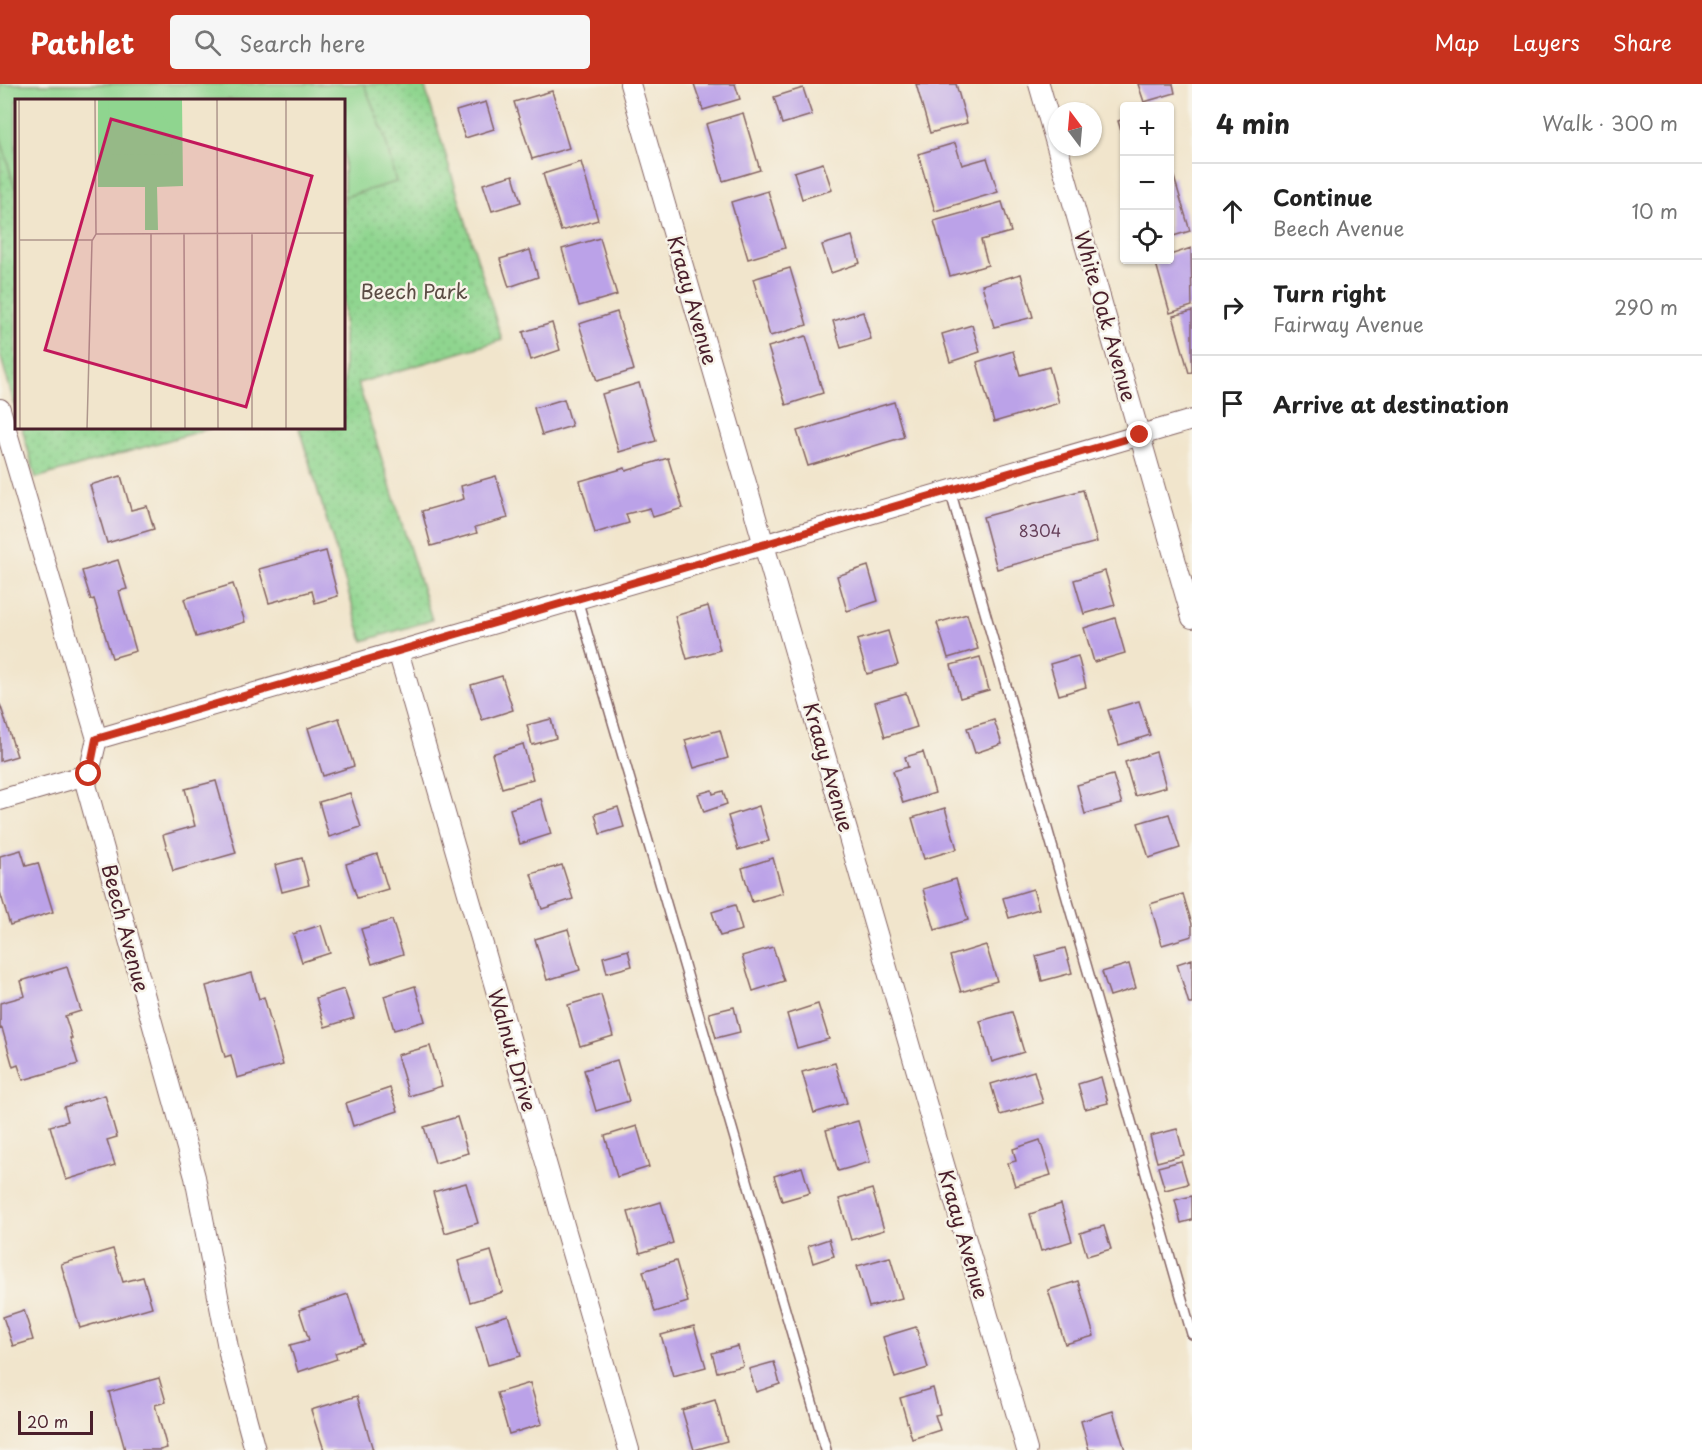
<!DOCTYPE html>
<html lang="en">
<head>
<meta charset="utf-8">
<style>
	:root { --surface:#fff; --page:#f6f6f6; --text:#222; --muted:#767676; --line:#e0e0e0; --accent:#c8321e }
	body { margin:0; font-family:"Playpen Sans",sans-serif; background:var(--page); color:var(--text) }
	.controls { position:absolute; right:18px; top:18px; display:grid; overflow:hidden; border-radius:6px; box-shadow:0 2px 4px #0004 }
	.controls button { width:54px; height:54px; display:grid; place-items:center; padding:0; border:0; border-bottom:2px solid var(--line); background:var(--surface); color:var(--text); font:30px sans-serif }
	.compass { position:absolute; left:1048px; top:18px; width:54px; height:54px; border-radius:50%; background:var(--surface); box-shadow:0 2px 4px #0004; rotate:344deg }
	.scale { position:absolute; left:18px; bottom:15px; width:75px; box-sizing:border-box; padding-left:6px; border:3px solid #4a1f2b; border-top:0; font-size:16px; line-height:21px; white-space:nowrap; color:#4a1f2b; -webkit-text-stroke:4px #f7f3e8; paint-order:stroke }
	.stop { position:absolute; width:18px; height:18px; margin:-14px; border:4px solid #c8321e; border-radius:50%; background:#fff }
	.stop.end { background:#c8321e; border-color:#fff; box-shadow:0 2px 6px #0008 }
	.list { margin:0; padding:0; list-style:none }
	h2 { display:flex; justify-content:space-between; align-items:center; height:78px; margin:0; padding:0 24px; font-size:26px }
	h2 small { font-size:20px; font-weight:400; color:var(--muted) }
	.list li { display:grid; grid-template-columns:39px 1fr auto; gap:18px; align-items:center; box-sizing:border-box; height:96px; padding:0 24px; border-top:2px solid var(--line) }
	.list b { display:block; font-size:22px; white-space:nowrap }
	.list p { margin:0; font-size:20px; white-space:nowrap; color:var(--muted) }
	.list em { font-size:20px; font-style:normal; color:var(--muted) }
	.icon { flex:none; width:33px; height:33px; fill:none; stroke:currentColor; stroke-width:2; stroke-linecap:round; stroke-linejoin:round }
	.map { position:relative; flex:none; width:1192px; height:1366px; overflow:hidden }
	header { display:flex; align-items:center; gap:36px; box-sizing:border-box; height:84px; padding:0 30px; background:var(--accent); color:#fff }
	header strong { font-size:28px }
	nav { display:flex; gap:33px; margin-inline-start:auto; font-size:21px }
	.search { width:420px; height:54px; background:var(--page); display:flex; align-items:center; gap:15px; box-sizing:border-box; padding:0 21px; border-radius:6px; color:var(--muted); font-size:22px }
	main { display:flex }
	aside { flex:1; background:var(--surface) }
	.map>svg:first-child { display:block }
	.park { fill:url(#park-dots); stroke:#6c7a5d; stroke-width:1.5 }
	.garden { fill:#8fd58f; stroke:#6c7a5d; stroke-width:1.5 }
	.building { fill:#bba2e8 }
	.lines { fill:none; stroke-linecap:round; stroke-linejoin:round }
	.lane-casing { stroke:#846463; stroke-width:12 }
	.street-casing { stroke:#846463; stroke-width:22 }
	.lane { stroke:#fff; stroke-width:9 }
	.street { stroke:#fff; stroke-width:20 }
	.route { stroke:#c8321e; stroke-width:8 }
	.labels { text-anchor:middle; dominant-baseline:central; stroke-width:5; stroke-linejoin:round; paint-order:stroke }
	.number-label { font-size:16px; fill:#66405a }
	.park-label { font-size:20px; fill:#5b4c44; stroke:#f7f3e8 }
	.street-label { font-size:20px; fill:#4a1f2b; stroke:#f7f3e8 }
	.inset-road { fill:none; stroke:#ae968c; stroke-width:1.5 }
	.view { fill:#c2185b; fill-opacity:0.15; stroke:#c2185b; stroke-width:3 }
	.inset-edge { fill:none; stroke:#4a1f2b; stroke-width:3 }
</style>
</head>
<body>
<header>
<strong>Pathlet</strong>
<div class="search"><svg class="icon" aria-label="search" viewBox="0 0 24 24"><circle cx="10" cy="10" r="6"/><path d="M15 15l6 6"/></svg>Search here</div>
<nav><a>Map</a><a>Layers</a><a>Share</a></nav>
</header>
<main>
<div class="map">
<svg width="1192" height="1366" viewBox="0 0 1192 1366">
	<defs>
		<pattern id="park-dots" width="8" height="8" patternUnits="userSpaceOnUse" patternTransform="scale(1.5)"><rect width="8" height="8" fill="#8fd58f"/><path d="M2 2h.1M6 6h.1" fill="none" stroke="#7db67c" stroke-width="1.8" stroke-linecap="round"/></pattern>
	</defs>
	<rect width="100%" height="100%" fill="#f7f3e8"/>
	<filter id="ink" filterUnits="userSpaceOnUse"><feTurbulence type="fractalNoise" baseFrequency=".0167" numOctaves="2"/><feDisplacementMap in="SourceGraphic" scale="12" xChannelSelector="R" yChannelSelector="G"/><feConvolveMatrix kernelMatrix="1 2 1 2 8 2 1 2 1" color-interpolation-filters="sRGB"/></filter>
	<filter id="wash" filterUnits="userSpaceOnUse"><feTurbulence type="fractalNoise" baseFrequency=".008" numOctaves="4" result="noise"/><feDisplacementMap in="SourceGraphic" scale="24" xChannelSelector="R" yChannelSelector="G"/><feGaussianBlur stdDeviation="1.35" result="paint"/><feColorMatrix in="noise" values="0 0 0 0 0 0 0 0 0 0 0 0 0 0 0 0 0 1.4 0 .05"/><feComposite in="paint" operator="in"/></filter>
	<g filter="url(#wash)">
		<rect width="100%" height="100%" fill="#f1e5cc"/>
		<!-- park -->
		<path class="park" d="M0,0H424L502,256L358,299L432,536L363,557L299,344H344V16H16V326L0,270Z
			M22,344H211L36,394Z"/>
		<!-- garden -->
		<path class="garden" d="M0,0H364L384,50L396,98L344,113V16H16V109L0,51Z"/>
		<g id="blocks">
			<!-- building -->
			<path class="building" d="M694,0H735L740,15L703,26Z
				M916,0H956L967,39L930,49Z
				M1138,0H1173L1175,9L1144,18Z
				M803,4L812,31L782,40L774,13Z
				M552,7L569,64L532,75L514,18Z
				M486,18L494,45L465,54L456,27Z
				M743,29L760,86L723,97L706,40Z
				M1124,35V57L1118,37Z
				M955,59L962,81L987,74L998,108L935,127L918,70Z
				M581,78L598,136L561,147L543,90Z
				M823,79L832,106L802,115L794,88Z
				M513,91L521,118L492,127L483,100Z
				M1174,93L1190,147L1170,153V95Z
				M768,107L785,164L748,175L731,118Z
				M1002,118L1011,148L981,156L988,181L950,192L934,137Z
				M852,152L860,179L831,189L822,161Z
				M600,154L617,211L579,222L562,165Z
				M1191,164L1192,222L1170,229L1155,176H1170V171Z
				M530,166L538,193L509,203L500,175Z
				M790,184L807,241L770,252L753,195Z
				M1021,190L1033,233L994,243L982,201Z
				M1192,227V288L1189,289L1173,232Z
				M617,228L634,286L597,297L579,240Z
				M863,228L871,255L841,264L833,237Z
				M552,239L560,266L531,276L523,248Z
				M972,241L980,268L950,278L942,250Z
				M806,252L823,309L786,321L768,263Z
				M1013,267L1020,291L1049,283L1059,319L994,338L977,278Z
				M639,299L656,357L619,368L602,310Z
				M564,315L572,342L542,351L534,324Z
				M894,318L904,353L808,382L797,347Z
				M668,374L683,424L653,433L650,424L626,430L629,439L595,449L580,397L625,384L626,387Z
				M121,392L131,426L147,422L154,445L107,459L90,401Z
				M496,392L508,434L475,443L477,449L431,462L422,427L464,415L461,402Z
				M1083,406L1097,458L997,485L983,433Z
				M326,467L338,512L315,519L312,507L269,519L259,485Z
				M118,476L127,505L119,507L136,567L112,574L94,515L91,516L82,487Z
				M868,482L878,517L847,527L837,492Z
				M1105,487L1115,521L1084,530L1074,496Z
				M233,500L245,538L196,553L184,515Z
				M708,522L720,566L687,575L675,532Z
				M967,530L978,565L948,574L937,539Z
				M1115,534L1125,569L1094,578L1084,544Z
				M888,547L898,581L867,590L857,556Z
				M1078,572L1086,603L1059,611L1050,580Z
				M980,573L989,606L960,614L951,581Z
				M502,592L513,626L482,636L471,601Z
				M906,609L917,643L885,653L875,618Z
				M1139,617L1150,651L1119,661L1108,626Z
				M0,620L17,672L0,677Z
				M339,634L354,682L323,692L308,644Z
				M551,635L556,654L532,661L527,641Z
				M994,636L1002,660L975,669L967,644Z
				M720,646L728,674L694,684L685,656Z
				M523,660L533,695L502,704L492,670Z
				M923,668L935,709L903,719L893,687L908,683L905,673Z
				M1156,668L1166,703L1135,712L1125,678Z
				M1113,691L1122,720L1085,730L1077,701Z
				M216,697L236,769L173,787L163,751L195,742L185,705Z
				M712,706L713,710L723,707L727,720L704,728L698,710Z
				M350,709L361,743L329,753L319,718Z
				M541,715L551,750L520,760L510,725Z
				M759,722L769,757L738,766L728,732Z
				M618,723L624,743L600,750L595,730Z
				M945,724L957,765L924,775L912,734Z
				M1169,730L1180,764L1149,774L1138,739Z
				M21,766L26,782L38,779L53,828L10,841L0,808V772Z
				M377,770L388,805L357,814L346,780Z
				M302,774L309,801L282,808L275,781Z
				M773,774L783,809L752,818L742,784Z
				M562,781L573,815L542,825L531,790Z
				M956,795L968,836L935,846L923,805Z
				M1033,805L1039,825L1009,834L1003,814Z
				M1183,810L1192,840V852L1162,861L1150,820Z
				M735,821L742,846L720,852L712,828Z
				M392,836L403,870L372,880L361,845Z
				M321,841L330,869L302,878L293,850Z
				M568,845L580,886L547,896L535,855Z
				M986,861L997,897L961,908L950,872Z
				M773,863L784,897L753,907L742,872Z
				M1065,864L1072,889L1042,897L1036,872Z
				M628,866L632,882L607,889L603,873Z
				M1192,875V920H1189L1177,880Z
				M1129,880L1136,904L1110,912L1102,888Z
				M67,883L81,927L65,932L72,954H70L78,980L23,996L18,981L13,983L2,944L0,945V919L25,912L21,897Z
				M252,889L259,915L264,913L283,981L237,994L231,971L225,973L206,902Z
				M415,902L425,937L394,946L384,912Z
				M344,905L354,934L325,943L316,914Z
				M601,911L613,952L580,962L568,921Z
				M818,920L829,955L797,964L787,930Z
				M734,923L740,948L716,954L709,929Z
				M1012,928L1024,968L992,978L980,937Z
				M430,962L442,1002L409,1012L397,971Z
				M617,976L629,1017L596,1027L584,986Z
				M835,979L847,1019L814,1029L802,988Z
				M1034,987L1043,1019L1000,1031L991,1000Z
				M1101,993L1108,1019L1085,1025L1078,1000Z
				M390,1004L398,1027L353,1042L346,1019Z
				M105,1011L117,1053L107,1056L115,1081L66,1096L50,1042L68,1037L64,1023Z
				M457,1033L468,1069L435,1079L424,1043Z
				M858,1037L870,1078L838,1087L826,1046Z
				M637,1042L649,1083L617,1093L605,1052Z
				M1177,1045L1184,1071L1157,1078L1150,1052Z
				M1040,1056L1051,1091L1015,1102L1008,1079L1016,1077L1013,1065Z
				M1181,1077L1188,1100L1165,1106L1158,1083Z
				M802,1083L810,1109L782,1117L774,1092Z
				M466,1099L478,1139L445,1149L433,1108Z
				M872,1105L884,1146L851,1156L839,1115Z
				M1192,1112V1136L1181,1139L1175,1116Z
				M661,1118L673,1159L640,1169L628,1128Z
				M1061,1120L1072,1157L1041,1167L1030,1130Z
				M1104,1142L1111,1165L1087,1172L1080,1149Z
				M829,1155L834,1172L813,1179L808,1162Z
				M113,1165L123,1198L143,1193L152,1223L80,1244L61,1180Z
				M491,1167L503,1208L470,1218L458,1177Z
				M890,1173L902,1214L869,1223L857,1182Z
				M676,1177L688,1218L655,1228L643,1187Z
				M1078,1197L1094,1252L1065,1260L1048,1206Z
				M348,1210L364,1260L335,1269L337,1275L298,1288L290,1261L309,1256L299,1226Z
				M24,1226L33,1256L13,1262L3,1233Z
				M508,1231L521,1272L488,1281L476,1241Z
				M694,1242L706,1283L673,1292L661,1251Z
				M916,1243L928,1284L895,1294L883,1253Z
				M738,1262L743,1282L717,1288L712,1269Z
				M774,1278L780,1300L756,1308L749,1285Z
				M159,1294L166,1318L155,1321L167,1364L160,1366H125L109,1308Z
				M530,1299L542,1340L509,1350L497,1309Z
				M933,1304L940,1330L935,1331L940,1346L912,1355L900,1314Z
				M357,1312L373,1366H324L311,1326Z
				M715,1316L727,1357L694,1366L682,1326Z
				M1113,1327L1125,1366H1089L1081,1337Z"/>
		</g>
	</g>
	<g filter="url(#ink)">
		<use href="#blocks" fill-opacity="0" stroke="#846463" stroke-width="1.5"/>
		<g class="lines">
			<defs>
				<path id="lane" d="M950,406L1192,1250
					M577,515L826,1366"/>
				<path id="street" d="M630,0L1027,1366
					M1039,0L1192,534
					M0,325L97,655L86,701L195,1093L230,1274L255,1366
					M398,567L629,1366
					M97,655L1192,336
					M0,716L89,690"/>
			</defs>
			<!-- lane casing -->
			<use href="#lane" class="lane-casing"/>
			<!-- street casing -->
			<use href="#street" class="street-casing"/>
			<!-- lane -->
			<use href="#lane" class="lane"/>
			<!-- street -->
			<use href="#street" class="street"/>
		</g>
	</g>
	<g class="lines" filter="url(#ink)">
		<!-- route -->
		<path class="route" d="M89,690L96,655L1140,351"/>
	</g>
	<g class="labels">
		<!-- number labels -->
		<g class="number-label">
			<text x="1040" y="446">8304</text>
		</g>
		<!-- park labels -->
		<g class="park-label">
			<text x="414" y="207">Beech Park</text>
		</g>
		<!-- street labels -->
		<g class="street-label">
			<text transform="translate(693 216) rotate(74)">Kraay Avenue</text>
			<text transform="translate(1106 232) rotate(74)">White Oak Avenue</text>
			<text transform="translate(829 683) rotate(74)">Kraay Avenue</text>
			<text transform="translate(126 844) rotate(75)">Beech Avenue</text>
			<text transform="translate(513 966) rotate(74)">Walnut Drive</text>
			<text transform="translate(964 1150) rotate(74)">Kraay Avenue</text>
		</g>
	</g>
	<!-- overview -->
	<g transform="translate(15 15)">
		<rect width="330" height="330" fill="#f1e5cc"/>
		<path d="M83,0H167L168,87L142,88L143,131H130V88H83Z" fill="#8fd58f"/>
		<path d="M93,0H128L144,11L154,26L158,55L97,56L94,52Z" fill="#8fd58f"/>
		<path class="inset-road" d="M4,0L5,330M202,0L203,330M237,134V330M81,135L330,134M136,135V330M169,135L170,330M4,141H78M72,330L77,142L81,135L80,0M271,330V0"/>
		<path class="view" d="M96,20L297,77L231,308L30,251Z"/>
		<rect width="330" height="330" class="inset-edge"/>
	</g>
</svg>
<div class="controls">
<button>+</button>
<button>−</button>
<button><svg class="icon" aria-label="locate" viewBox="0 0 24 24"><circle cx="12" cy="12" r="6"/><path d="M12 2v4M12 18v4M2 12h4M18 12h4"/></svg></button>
</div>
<svg class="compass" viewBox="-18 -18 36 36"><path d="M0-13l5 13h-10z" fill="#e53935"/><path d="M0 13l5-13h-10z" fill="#767676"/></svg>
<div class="scale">20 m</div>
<div class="stop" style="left:89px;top:690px"></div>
<div class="stop end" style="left:1140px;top:351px"></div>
</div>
<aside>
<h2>4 min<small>Walk · 300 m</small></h2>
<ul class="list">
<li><svg class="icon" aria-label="ahead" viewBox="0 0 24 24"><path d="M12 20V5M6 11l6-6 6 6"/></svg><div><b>Continue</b><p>Beech Avenue</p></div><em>10 m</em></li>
<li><svg class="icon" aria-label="right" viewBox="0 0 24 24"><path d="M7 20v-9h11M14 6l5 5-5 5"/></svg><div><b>Turn right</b><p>Fairway Avenue</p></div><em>290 m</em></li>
<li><svg class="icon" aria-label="arrive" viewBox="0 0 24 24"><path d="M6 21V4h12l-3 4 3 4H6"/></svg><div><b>Arrive at destination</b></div></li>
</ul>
</aside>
</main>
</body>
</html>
